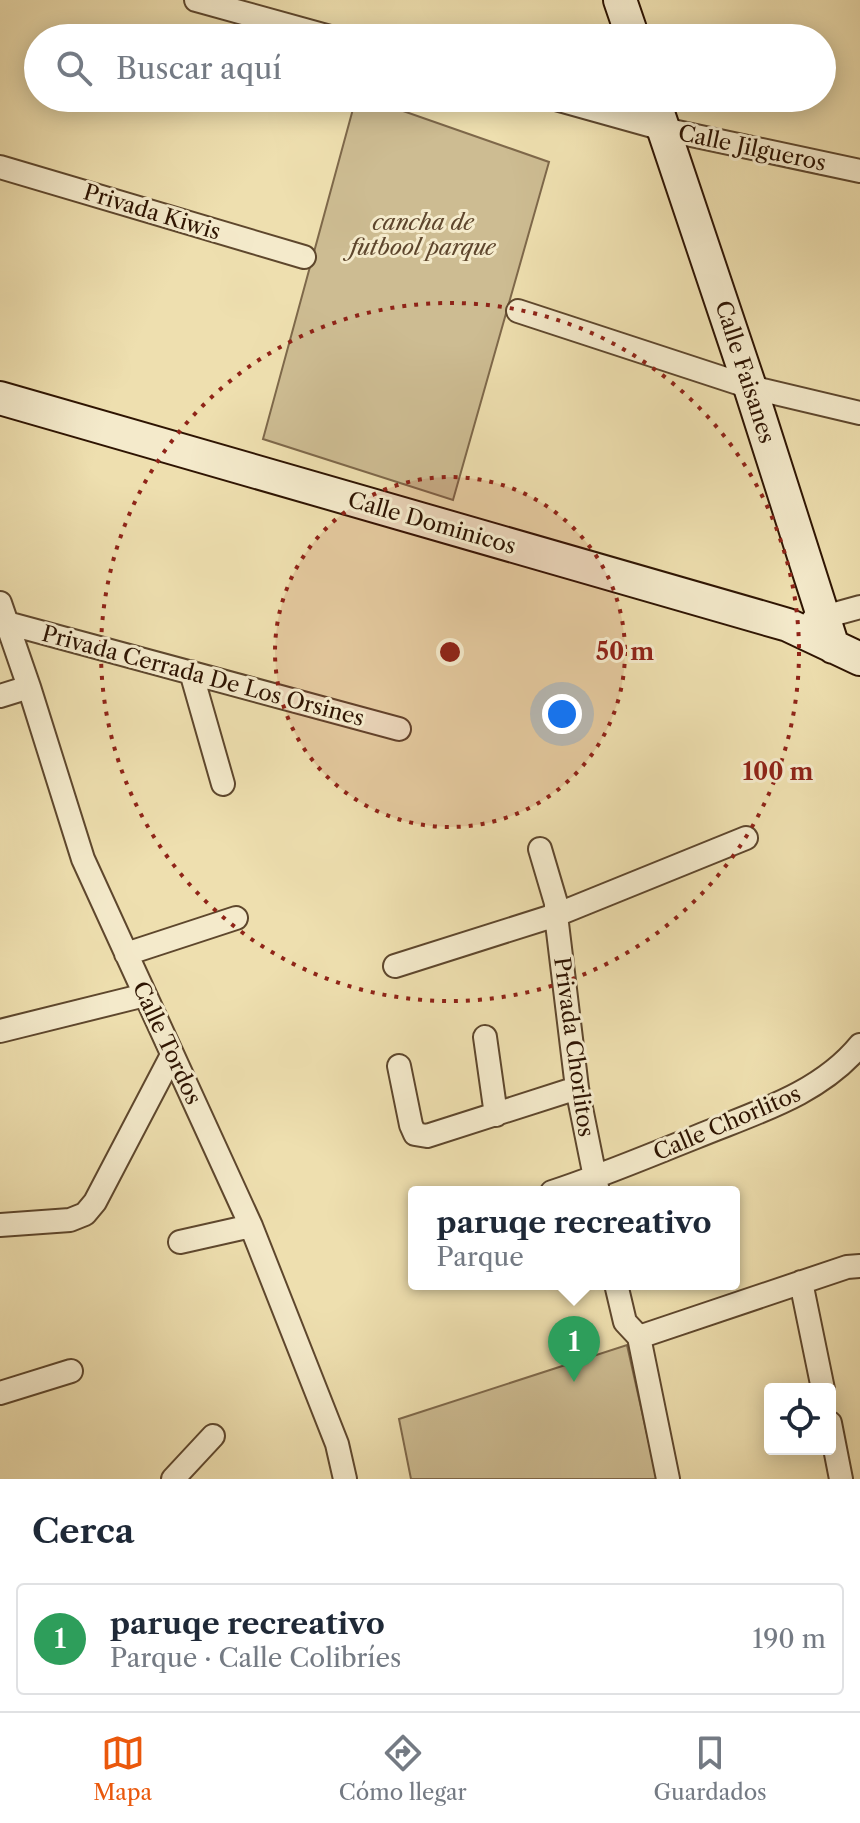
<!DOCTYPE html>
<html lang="es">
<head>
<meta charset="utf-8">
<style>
	:root { --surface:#fff; --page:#f6f6f7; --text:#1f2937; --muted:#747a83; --line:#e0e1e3; --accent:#ea580c }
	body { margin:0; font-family:"Libre Caslon Text",serif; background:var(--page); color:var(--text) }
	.controls { position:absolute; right:24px; bottom:24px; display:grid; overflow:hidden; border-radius:8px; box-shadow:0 4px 20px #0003 }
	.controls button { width:72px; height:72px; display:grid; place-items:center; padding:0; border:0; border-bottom:2px solid var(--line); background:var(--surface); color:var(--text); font:40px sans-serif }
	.you { position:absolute; left:562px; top:714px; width:28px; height:28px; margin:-20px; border:6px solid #fff; border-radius:50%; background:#1a73e8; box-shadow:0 0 0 12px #1a73e833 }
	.badge { display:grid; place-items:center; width:52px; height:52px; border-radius:50%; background:var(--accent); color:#fff; font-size:26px; font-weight:700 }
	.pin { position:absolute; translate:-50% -66px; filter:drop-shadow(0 2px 4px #0008) }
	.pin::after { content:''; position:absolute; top:42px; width:28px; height:24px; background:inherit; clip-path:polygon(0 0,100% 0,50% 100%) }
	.popup { position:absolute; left:408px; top:1186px; width:332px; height:104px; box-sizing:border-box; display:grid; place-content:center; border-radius:8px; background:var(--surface); filter:drop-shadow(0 2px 6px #0005); font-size:26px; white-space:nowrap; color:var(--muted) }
	.popup b { font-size:30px; color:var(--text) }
	.popup::after { content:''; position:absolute; left:50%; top:100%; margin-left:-16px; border:16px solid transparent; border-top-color:var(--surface) }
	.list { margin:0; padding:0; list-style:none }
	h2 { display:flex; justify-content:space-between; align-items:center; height:104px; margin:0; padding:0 32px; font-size:34px }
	h2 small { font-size:26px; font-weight:400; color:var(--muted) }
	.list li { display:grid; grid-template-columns:52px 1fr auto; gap:24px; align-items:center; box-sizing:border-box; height:112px; margin:0 16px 16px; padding:0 16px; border:2px solid var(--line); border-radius:8px }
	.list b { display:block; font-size:30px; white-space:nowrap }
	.list p { margin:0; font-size:26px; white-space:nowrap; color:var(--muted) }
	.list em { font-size:26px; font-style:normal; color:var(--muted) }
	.icon { flex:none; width:44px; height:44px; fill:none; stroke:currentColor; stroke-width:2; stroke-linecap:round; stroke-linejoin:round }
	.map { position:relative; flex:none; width:860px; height:1479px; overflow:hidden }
	.search { position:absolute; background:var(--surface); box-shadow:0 4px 20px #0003; left:24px; right:24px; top:24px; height:88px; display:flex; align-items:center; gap:20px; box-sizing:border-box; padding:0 28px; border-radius:44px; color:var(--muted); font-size:30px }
	.sheet { height:232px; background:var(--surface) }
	nav { display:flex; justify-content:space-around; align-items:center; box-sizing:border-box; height:112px; border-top:2px solid var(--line); background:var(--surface); font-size:22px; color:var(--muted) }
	nav a { display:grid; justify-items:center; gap:4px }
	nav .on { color:var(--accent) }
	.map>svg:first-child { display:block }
	.green { fill:#cdbc92; stroke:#7e684a; stroke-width:2 }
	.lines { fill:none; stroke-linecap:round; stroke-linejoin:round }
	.street-casing { stroke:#5e472d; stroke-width:26 }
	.secondary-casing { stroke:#2e1402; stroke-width:36 }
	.street { stroke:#f4eacb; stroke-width:22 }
	.secondary { stroke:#f4eacb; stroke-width:32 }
	.ring { fill:none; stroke:#8f2418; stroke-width:4; stroke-dasharray:4 8 }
	.labels { text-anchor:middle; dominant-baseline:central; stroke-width:6; stroke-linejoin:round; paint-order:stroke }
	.street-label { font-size:22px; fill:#2e1402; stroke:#f4eacb }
	.park-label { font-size:22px; font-style:italic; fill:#5e462d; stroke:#f4eacb }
	.centre { fill:#8f2418; stroke:#f4eacb; stroke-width:4 }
	.ring-label { font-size:24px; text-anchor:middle; font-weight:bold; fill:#8f2418; stroke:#f4eacb; stroke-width:6; stroke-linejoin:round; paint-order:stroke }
</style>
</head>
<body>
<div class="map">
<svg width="860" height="1479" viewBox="0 0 860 1479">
	<rect width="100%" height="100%" fill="#eedfaf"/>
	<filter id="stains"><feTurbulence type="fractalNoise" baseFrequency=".0025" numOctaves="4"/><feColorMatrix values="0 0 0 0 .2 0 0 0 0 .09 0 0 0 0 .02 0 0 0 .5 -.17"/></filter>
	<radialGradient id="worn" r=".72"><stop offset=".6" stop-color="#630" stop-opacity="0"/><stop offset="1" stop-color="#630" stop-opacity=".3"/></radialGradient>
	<!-- green -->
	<path class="green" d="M356,98H366L549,162L453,500L263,439Z
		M627,1345L657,1479H411L399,1419Z"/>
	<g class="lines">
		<defs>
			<path id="street" d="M196,0L334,38
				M552,98L663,129L860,171
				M0,167L304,257
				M518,311L750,387L860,413
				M0,603L29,687L83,859L251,1226L337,1444L345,1479
				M813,620L860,607
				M7,623L399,729
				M191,672L223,784
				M0,696L29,687
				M540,849L556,903V915L577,1088L598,1192
				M126,954L236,918
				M395,966L556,915L746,838
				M0,1031L145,995
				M485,1037L496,1115
				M399,1066L411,1125L415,1134L427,1136L577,1088
				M552,1192C601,1176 648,1156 696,1137C754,1113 819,1095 860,1045
				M0,1225L70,1220L85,1214L95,1202L172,1055
				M180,1242L251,1226
				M801,1282L823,1389
				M616,1284L625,1322L639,1337
				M639,1337L847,1267L860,1266
				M639,1337L668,1479
				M0,1393L71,1371
				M830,1423L841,1479
				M173,1479L213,1436"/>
			<path id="secondary" d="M620,0L633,38
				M653,98L750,387L833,647
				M0,398L788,625L860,659"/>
		</defs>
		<!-- street casing -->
		<use href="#street" class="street-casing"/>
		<!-- secondary casing -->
		<use href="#secondary" class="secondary-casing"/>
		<!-- street -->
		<use href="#street" class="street"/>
		<!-- secondary -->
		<use href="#secondary" class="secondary"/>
	</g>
	<!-- distance rings -->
	<circle cx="450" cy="652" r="175" fill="#8f2418" fill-opacity=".12"/>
	<g class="ring">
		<circle cx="450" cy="652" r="175"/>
		<circle cx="450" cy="652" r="349"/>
	</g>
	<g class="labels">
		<!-- street labels -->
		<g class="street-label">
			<text transform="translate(752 148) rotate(12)">Calle Jilgueros</text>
			<text transform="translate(152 212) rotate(17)">Privada Kiwis</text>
			<text transform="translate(745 372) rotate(72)">Calle Faisanes</text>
			<text transform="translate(432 523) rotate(16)">Calle Dominicos</text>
			<text transform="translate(203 676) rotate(15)">Privada Cerrada De Los Orsines</text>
			<text transform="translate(167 1043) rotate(65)">Calle Tordos</text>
			<text transform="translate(574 1047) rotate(82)">Privada Chorlitos</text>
			<text transform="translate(727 1123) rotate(-23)">Calle Chorlitos</text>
		</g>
		<!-- park labels -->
		<g class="park-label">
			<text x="423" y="222">cancha de<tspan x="423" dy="25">futbool parque</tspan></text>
		</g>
	</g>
	<circle cx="450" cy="652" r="12" class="centre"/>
	<g class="ring-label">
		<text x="625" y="660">50 m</text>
		<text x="778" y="780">100 m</text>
	</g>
	<rect width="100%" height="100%" filter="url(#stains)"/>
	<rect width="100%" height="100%" fill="url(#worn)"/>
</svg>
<div class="controls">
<button><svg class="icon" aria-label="locate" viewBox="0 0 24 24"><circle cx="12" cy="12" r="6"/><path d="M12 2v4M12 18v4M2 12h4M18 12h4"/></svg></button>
</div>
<div class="you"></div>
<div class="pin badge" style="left:574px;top:1382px;background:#2e9e5b">1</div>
<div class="popup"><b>paruqe recreativo</b>Parque</div>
<div class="search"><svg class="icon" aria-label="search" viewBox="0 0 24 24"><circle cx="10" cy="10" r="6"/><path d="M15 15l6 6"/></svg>Buscar aquí</div>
</div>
<section class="sheet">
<h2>Cerca<small></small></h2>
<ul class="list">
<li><span class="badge" style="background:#2e9e5b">1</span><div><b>paruqe recreativo</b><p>Parque · Calle Colibríes</p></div><em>190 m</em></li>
</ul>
</section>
<nav>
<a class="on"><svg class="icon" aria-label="map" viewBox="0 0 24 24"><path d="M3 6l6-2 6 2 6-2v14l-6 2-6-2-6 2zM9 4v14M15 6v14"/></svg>Mapa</a>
<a><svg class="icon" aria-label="directions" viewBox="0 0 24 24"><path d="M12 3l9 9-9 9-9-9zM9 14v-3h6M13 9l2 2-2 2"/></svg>Cómo llegar</a>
<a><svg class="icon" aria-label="saved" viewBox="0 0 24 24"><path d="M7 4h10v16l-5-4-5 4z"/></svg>Guardados</a>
</nav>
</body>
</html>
